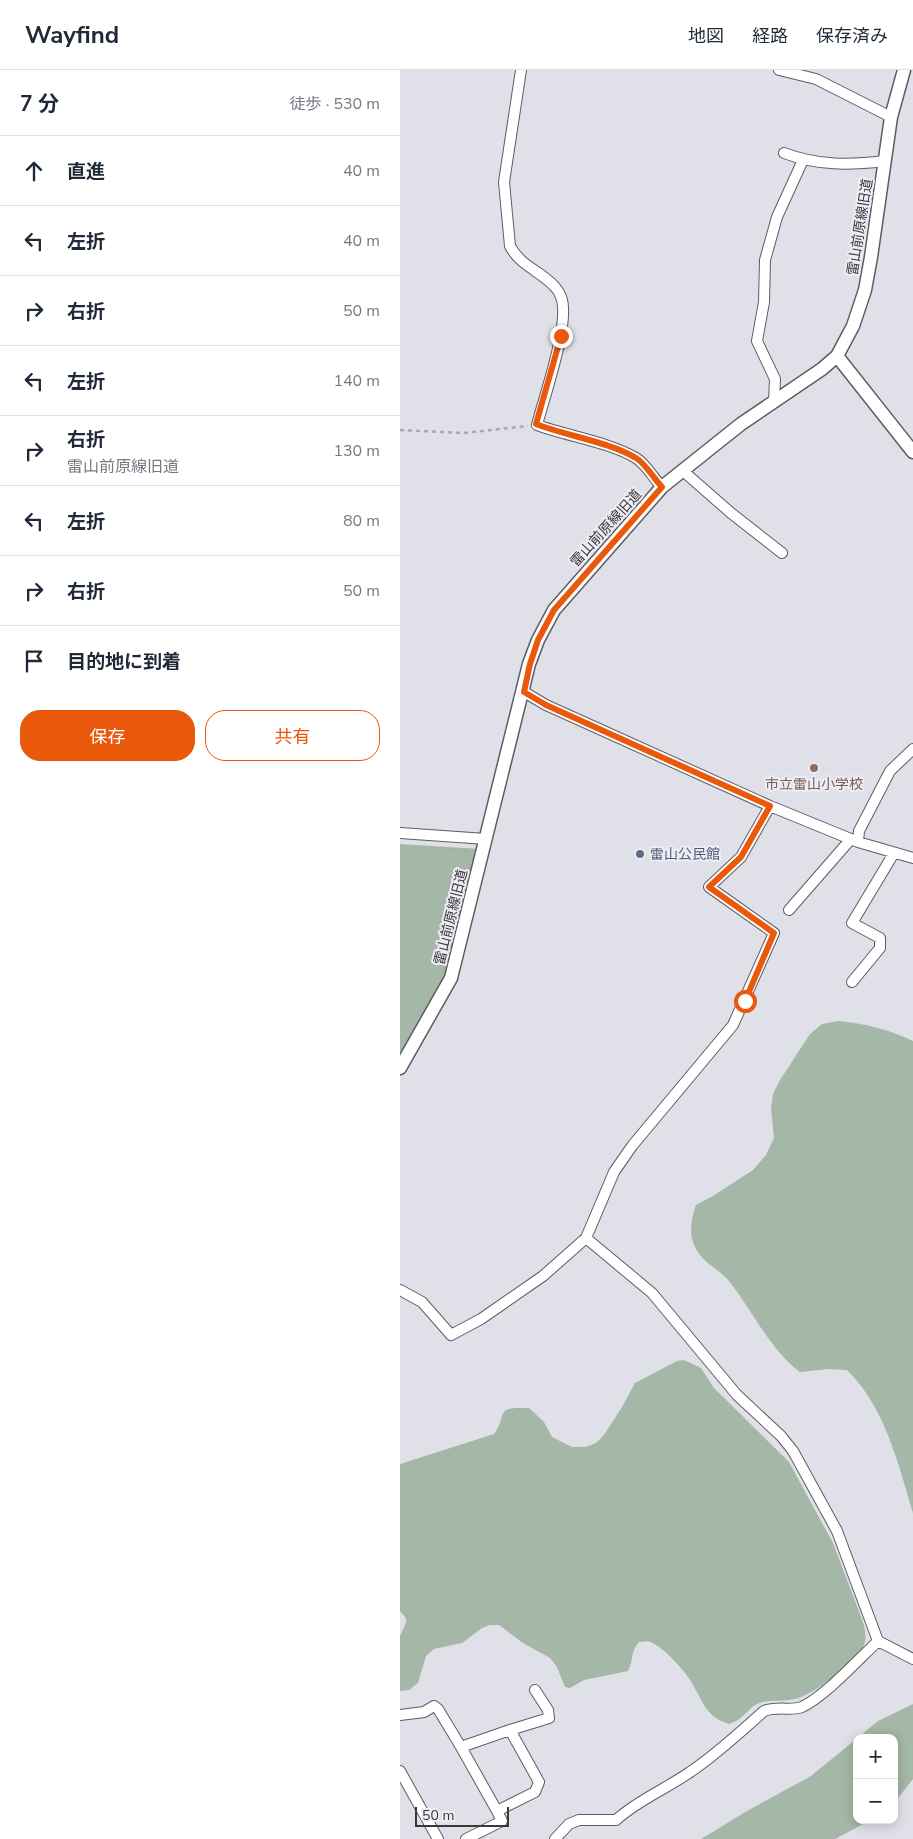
<!DOCTYPE html>
<html lang="ja">
<head>
<meta charset="utf-8">
<style>
	:root { --surface:#fff; --page:#f2f2f3; --text:#1f2937; --muted:#747a83; --line:#e0e1e3; --accent:#ea580c }
	body { margin:0; font-family:"Nunito Sans","Noto Sans JP",sans-serif; background:var(--page); color:var(--text) }
	.controls { position:absolute; right:15px; bottom:15px; display:grid; overflow:hidden; border-radius:10px; box-shadow:0 2px 12px #0003 }
	.controls button { width:45px; height:45px; display:grid; place-items:center; padding:0; border:0; border-bottom:1px solid var(--line); background:var(--surface); color:var(--text); font:25px sans-serif }
	.scale { position:absolute; left:15px; bottom:12px; width:94px; box-sizing:border-box; padding-left:5px; border:2px solid #38383b; border-top:0; font-size:14px; line-height:18px; white-space:nowrap; color:#38383b; -webkit-text-stroke:4px #eeedf6; paint-order:stroke }
	.stop { position:absolute; width:15px; height:15px; margin:-11px; border:4px solid #ea580c; border-radius:50%; background:#fff }
	.stop.end { background:#ea580c; border-color:#fff; box-shadow:0 1px 5px #0008 }
	.list { margin:0; padding:0; list-style:none }
	h2 { display:flex; justify-content:space-between; align-items:center; height:65px; margin:0; padding:0 20px; font-size:21px }
	h2 small { font-size:16px; font-weight:400; color:var(--muted) }
	.list li { display:grid; grid-template-columns:32px 1fr auto; gap:15px; align-items:center; box-sizing:border-box; height:70px; padding:0 20px; border-top:1px solid var(--line) }
	.list b { display:block; font-size:19px; white-space:nowrap }
	.list p { margin:0; font-size:16px; white-space:nowrap; color:var(--muted) }
	.list em { font-size:16px; font-style:normal; color:var(--muted) }
	.actions { display:flex; gap:10px; padding:15px 20px }
	.actions a { flex:1; padding:11px 0; border:1px solid var(--accent); border-radius:20px; text-align:center; font-size:18px; color:var(--accent) }
	.actions .main { background:var(--accent); color:#fff }
	.icon { flex:none; width:28px; height:28px; fill:none; stroke:currentColor; stroke-width:2; stroke-linecap:round; stroke-linejoin:round }
	.map { position:relative; flex:none; width:513px; height:1769px; overflow:hidden }
	header { display:flex; align-items:center; gap:30px; box-sizing:border-box; height:70px; padding:0 25px; background:var(--surface); border-bottom:1px solid var(--line) }
	header strong { font-size:24px }
	nav { display:flex; gap:28px; margin-inline-start:auto; font-size:18px }
	main { display:flex }
	aside { flex:1; background:var(--surface) }
	.map>svg:first-child { display:block }
	.green { fill:#a5b7a7 }
	.lines { fill:none; stroke-linecap:round; stroke-linejoin:round }
	.minor-casing { stroke:#5c5c64; stroke-width:12 }
	.tertiary-casing { stroke:#5c5c64; stroke-width:15 }
	.path { stroke:#a9a9b1; stroke-width:2.5; stroke-dasharray:4 4; stroke-linecap:butt }
	.minor { stroke:#fff; stroke-width:10 }
	.tertiary { stroke:#fff; stroke-width:12 }
	.route { stroke:#ea580c; stroke-width:6 }
	.education-dot { fill:#8d6e63; stroke:#eeedf6; stroke-width:2 }
	.service-dot { fill:#5c6f8a; stroke:#eeedf6; stroke-width:2 }
	.labels { text-anchor:middle; dominant-baseline:central; stroke-width:4; stroke-linejoin:round; paint-order:stroke }
	.street-label { font-size:14px; fill:#38383b; stroke:#eeedf6 }
	.education-label { font-size:14px; fill:#785e54; stroke:#eeedf6 }
	.service-label { font-size:14px; fill:#4e5e75; stroke:#eeedf6; text-anchor:start }
</style>
</head>
<body>
<header>
<strong>Wayfind</strong>
<nav><a>地図</a><a>経路</a><a>保存済み</a></nav>
</header>
<main>
<aside>
<h2>7 分<small>徒歩 · 530 m</small></h2>
<ul class="list">
<li><svg class="icon" aria-label="ahead" viewBox="0 0 24 24"><path d="M12 20V5M6 11l6-6 6 6"/></svg><div><b>直進</b></div><em>40 m</em></li>
<li><svg class="icon" aria-label="left" viewBox="0 0 24 24"><path d="M17 20v-9H6M10 6l-5 5 5 5"/></svg><div><b>左折</b></div><em>40 m</em></li>
<li><svg class="icon" aria-label="right" viewBox="0 0 24 24"><path d="M7 20v-9h11M14 6l5 5-5 5"/></svg><div><b>右折</b></div><em>50 m</em></li>
<li><svg class="icon" aria-label="left" viewBox="0 0 24 24"><path d="M17 20v-9H6M10 6l-5 5 5 5"/></svg><div><b>左折</b></div><em>140 m</em></li>
<li><svg class="icon" aria-label="right" viewBox="0 0 24 24"><path d="M7 20v-9h11M14 6l5 5-5 5"/></svg><div><b>右折</b><p>雷山前原線旧道</p></div><em>130 m</em></li>
<li><svg class="icon" aria-label="left" viewBox="0 0 24 24"><path d="M17 20v-9H6M10 6l-5 5 5 5"/></svg><div><b>左折</b></div><em>80 m</em></li>
<li><svg class="icon" aria-label="right" viewBox="0 0 24 24"><path d="M7 20v-9h11M14 6l5 5-5 5"/></svg><div><b>右折</b></div><em>50 m</em></li>
<li><svg class="icon" aria-label="arrive" viewBox="0 0 24 24"><path d="M6 21V4h12l-3 4 3 4H6"/></svg><div><b>目的地に到着</b></div></li>
</ul>
<div class="actions"><a class="main">保存</a><a>共有</a></div>
</aside>
<div class="map">
<svg width="513" height="1769" viewBox="0 0 513 1769">
	<rect width="100%" height="100%" fill="#e0e0e9"/>
	<!-- green -->
	<path class="green" d="M0,774L80,779L47,907L0,991Z
		M438,951C464,953 490,960 513,971V1443C498,1393 485,1337 447,1300L429,1299L400,1302C370,1280 352,1240 329,1211C319,1199 303,1193 296,1179C288,1166 291,1148 296,1135L313,1126L353,1100L366,1085L374,1068L371,1039L373,1024L380,1010L410,964L422,954Z
		M284,1290L301,1298L314,1318L389,1392L433,1473L463,1552C465,1560 467,1567 464,1575C457,1592 413,1625 395,1629C382,1632 369,1629 357,1634C352,1636 349,1641 345,1644C340,1649 335,1652 329,1654C306,1647 303,1632 292,1613C285,1601 263,1576 250,1572C247,1571 242,1572 239,1572C230,1583 234,1589 228,1601L184,1610L170,1618L165,1617L157,1597L150,1588L123,1573L99,1555H90L82,1558L62,1573L34,1579L26,1586L18,1613L9,1620L0,1621V1566L6,1553V1548L0,1541V1394L94,1364C109,1342 93,1337 129,1338L144,1352L152,1367L172,1377H186L196,1373L204,1365L222,1337L235,1313L277,1291Z
		M513,1634V1709L494,1733V1668H457V1750H471L435,1769H301L347,1741L411,1706L478,1651Z"/>
	<g class="lines">
		<defs>
			<path id="minor" d="M121,0L104,112L110,176C120,196 141,201 155,217C157,219 160,224 161,227C171,251 144,327 137,355C167,366 209,372 236,388C246,394 254,409 262,417
				M379,0L416,9L491,47
				M384,83C418,96 450,95 485,91
				M374,332L375,309L357,271L364,232L365,190L377,147L403,90
				M283,401L331,443L382,483
				M124,622L146,635L370,736L458,772L513,788
				M0,763L86,769
				M458,772L459,761L490,701L513,679
				M389,840L450,770
				M452,912L480,878V868L452,853L494,783
				M186,1168L252,1223L337,1325L381,1366L393,1381L437,1461L478,1571L513,1589
				M0,1220L22,1232L51,1265L81,1249L143,1206L186,1168L214,1102L232,1076L333,955L374,863L309,817L341,787L370,736
				M0,1645L24,1642L34,1636L38,1639L61,1677L110,1660L139,1712L135,1722L97,1741L102,1751L66,1769
				M110,1660L149,1648L148,1640L135,1620
				M61,1677L97,1741
				M0,1701L38,1769
				M155,1769L169,1754L179,1750H216C238,1730 266,1719 290,1702C317,1684 340,1662 364,1641C377,1636 392,1641 402,1637C425,1626 458,1590 478,1571"/>
			<path id="tertiary" d="M437,286L513,382
				M0,998L51,908L129,594L138,570L154,540L262,417L341,354L422,299L437,286L453,256L465,220L471,187L491,47L504,0"/>
		</defs>
		<!-- minor casing -->
		<use href="#minor" class="minor-casing"/>
		<!-- tertiary casing -->
		<use href="#tertiary" class="tertiary-casing"/>
		<!-- path -->
		<path class="path" d="M0,360L63,363L128,356
			M39,778L71,782"/>
		<!-- minor -->
		<use href="#minor" class="minor"/>
		<!-- tertiary -->
		<use href="#tertiary" class="tertiary"/>
	</g>
	<g class="lines">
		<!-- route -->
		<path class="route" d="M161,266L136,354C167,366 209,372 236,388C246,394 254,409 262,417L154,540L138,570L130,594L124,622L146,635L370,736L341,787L309,817L374,863L345,931"/>
	</g>
	<!-- markers -->
	<circle class="education-dot" cx="414" cy="698" r="5"/>
	<circle class="service-dot" cx="240" cy="784" r="5"/>
	<g class="labels">
		<!-- street labels -->
		<g class="street-label">
			<text transform="translate(460 157) rotate(-81)">雷山前原線旧道</text>
			<text transform="translate(206 458) rotate(-48)">雷山前原線旧道</text>
			<text transform="translate(51 847) rotate(-76)">雷山前原線旧道</text>
		</g>
		<!-- education labels -->
		<g class="education-label">
			<text x="414" y="714">市立雷山小学校</text>
		</g>
		<!-- service labels -->
		<g class="service-label">
			<text x="250" y="784">雷山公民館</text>
		</g>
	</g>
</svg>
<div class="controls">
<button>+</button>
<button>−</button>
</div>
<div class="scale">50 m</div>
<div class="stop" style="left:345px;top:931px"></div>
<div class="stop end" style="left:161px;top:266px"></div>
</div>
</main>
</body>
</html>
